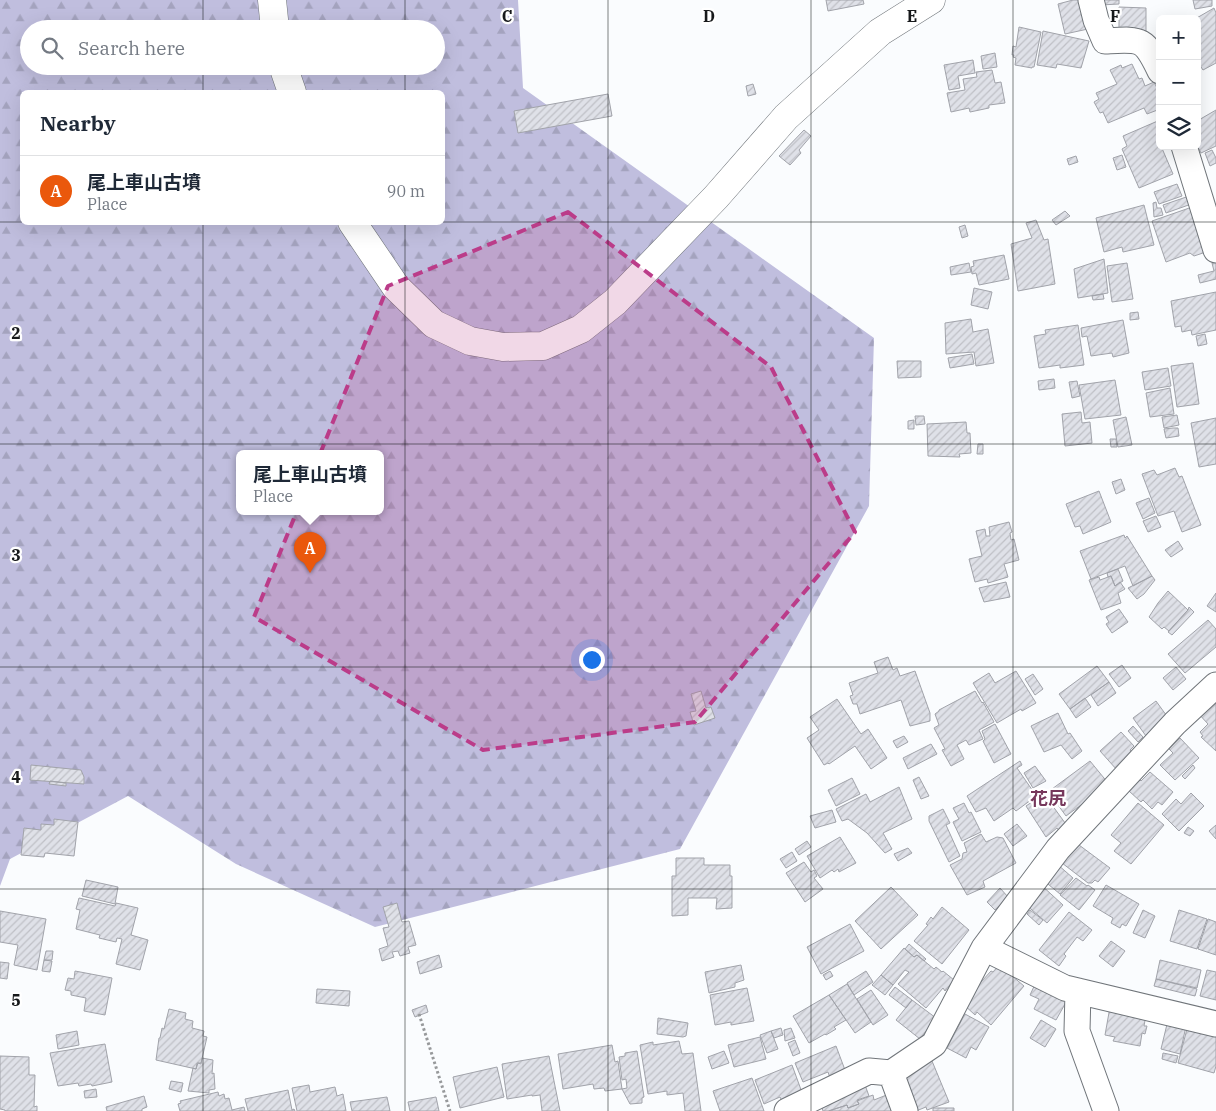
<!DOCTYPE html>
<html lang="en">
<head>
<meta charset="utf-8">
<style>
	:root { --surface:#fff; --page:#f6f6f7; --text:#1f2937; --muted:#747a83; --line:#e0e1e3; --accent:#ea580c }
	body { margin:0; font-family:"IBM Plex Serif","Noto Sans JP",serif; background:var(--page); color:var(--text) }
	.controls { position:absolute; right:15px; top:15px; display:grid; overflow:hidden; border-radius:8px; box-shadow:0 5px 20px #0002 }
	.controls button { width:45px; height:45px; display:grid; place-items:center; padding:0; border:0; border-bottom:1px solid var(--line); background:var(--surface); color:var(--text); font:25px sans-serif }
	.you { position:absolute; left:591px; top:659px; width:18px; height:18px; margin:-12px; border:4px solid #fff; border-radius:50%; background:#1a73e8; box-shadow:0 0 0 8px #1a73e833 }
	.badge { display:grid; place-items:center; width:32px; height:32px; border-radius:50%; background:var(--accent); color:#fff; font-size:16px; font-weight:700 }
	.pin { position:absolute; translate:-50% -41px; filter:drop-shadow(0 1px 2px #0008) }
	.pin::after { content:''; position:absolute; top:26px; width:18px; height:15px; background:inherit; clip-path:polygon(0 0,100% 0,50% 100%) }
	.popup { position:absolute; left:236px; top:450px; width:148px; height:65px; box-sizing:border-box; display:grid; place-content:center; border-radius:8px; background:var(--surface); filter:drop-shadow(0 1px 4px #0005); font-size:16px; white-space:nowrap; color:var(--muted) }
	.popup b { font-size:19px; color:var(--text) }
	.popup::after { content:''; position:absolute; left:50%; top:100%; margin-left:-10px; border:10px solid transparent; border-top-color:var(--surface) }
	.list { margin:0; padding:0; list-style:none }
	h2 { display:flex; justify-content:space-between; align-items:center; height:65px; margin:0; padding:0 20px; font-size:21px }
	h2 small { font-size:16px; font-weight:400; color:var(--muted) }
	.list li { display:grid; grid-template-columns:32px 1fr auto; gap:15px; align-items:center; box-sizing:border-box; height:70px; padding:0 20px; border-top:1px solid var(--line) }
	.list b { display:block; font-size:19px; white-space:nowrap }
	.list p { margin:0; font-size:16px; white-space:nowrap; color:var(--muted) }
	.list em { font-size:16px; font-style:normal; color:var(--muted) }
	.icon { flex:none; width:28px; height:28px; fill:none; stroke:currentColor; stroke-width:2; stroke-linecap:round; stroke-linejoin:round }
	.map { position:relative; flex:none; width:1216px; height:1111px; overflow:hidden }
	.search { position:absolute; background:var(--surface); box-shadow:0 5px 20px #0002; left:20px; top:20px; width:425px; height:55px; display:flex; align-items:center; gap:12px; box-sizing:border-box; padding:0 18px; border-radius:28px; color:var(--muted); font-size:19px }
	.panel { position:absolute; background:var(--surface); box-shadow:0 5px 20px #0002; left:20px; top:90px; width:425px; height:135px; border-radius:8px }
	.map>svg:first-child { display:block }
	.forest { fill:url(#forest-firs); fill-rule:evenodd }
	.building { fill:url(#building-hatch); stroke:#a1a3aa }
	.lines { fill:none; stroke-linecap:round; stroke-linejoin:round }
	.minor-casing { stroke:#70757a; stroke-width:27 }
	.tertiary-casing { stroke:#70757a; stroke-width:29 }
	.path { stroke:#97999b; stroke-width:3; stroke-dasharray:2.5 2.5; stroke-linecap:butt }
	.minor { stroke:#fff; stroke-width:25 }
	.tertiary { stroke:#fff; stroke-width:28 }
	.marked { fill:#bb3c89; fill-opacity:0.2; stroke:#bb3c89; stroke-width:4; stroke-dasharray:10 6; stroke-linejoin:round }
	.grid { fill:none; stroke:#17191b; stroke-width:1; stroke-opacity:0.55 }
	.labels { text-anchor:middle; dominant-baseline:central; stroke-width:4.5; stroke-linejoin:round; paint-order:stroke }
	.quarter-label { font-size:18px; font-weight:bold; fill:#76375b; stroke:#fff }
	.grid-label { font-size:16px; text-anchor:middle; font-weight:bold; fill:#17191b; stroke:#fff; stroke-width:4.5; stroke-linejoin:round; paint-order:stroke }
</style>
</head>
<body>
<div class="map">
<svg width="1216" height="1111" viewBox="0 0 1216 1111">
	<defs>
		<pattern id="forest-firs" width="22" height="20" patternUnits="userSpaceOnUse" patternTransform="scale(1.25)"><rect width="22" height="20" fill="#c0bede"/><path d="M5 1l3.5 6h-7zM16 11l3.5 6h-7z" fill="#a4a3be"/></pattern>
		<pattern id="building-hatch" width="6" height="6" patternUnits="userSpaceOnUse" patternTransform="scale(1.25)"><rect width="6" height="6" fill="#dfe1e8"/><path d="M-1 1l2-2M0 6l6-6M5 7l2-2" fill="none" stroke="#bfc0c6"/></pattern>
	</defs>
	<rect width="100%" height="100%" fill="#fafcfe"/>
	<!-- forest -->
	<path class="forest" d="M0,0H518L523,88L874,338L869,506L680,849L375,927L236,864L128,796L10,859L0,886ZM29,29H436V66H29ZM22,92H442V222H22ZM240,454H380V512H240Z"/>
	<!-- building -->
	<path class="building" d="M826,0H863L864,4L828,11Z
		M1073,0H1081L1088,29L1065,34L1058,4Z
		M1097,0H1119V4L1100,5Z
		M1193,0H1212V6L1195,9Z
		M1119,7L1146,8V31L1119,30Z
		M1214,8L1216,13V63L1203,70L1201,67L1198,69L1197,19H1195Z
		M1019,27L1041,32L1034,67H1032V68L1015,65L1016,58L1013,57L1014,55H1012L1013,46L1016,47Z
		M1043,31L1089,41L1081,68L1057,64L1056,68L1037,65Z
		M995,53L997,67L983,69L981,56Z
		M973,60L975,73L958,76L960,88L949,90L944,65Z
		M1132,64L1139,79L1142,78L1145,86L1154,82L1160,94V109L1147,114L1144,108L1108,123L1103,112L1100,113L1094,102L1099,99L1096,93L1117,84L1110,70L1121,65L1122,68Z
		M992,70L995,83L1001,82L1005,103L989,105V108L970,112L969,108L951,112L947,93L965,90L963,79L977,77L976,72Z
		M753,84L756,94L748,96L746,86Z
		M608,94L612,116L518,133L514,111Z
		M1216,110V146L1201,153L1197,145V121Z
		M1160,120V136L1158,137L1160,146H1161L1173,174L1139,188L1122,149L1127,146L1123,136Z
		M804,130L811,136L799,150L801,153L790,165L779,156Z
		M1212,150L1216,158V163L1210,166L1205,153Z
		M1122,155L1126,167L1117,170L1113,158Z
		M1076,156L1078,162L1069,165L1067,159Z
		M1177,184L1182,196L1159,204L1154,192Z
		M1195,194L1197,202L1166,213L1163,205Z
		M1156,202L1157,208H1161L1163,215L1154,217L1153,203Z
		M1144,205L1154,245L1123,252L1122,247L1104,252L1096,218Z
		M1195,206L1212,250L1194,256L1190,253L1166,262L1152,221Z
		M1065,211L1070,216L1056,225L1052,220Z
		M1036,220L1044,240L1048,239L1055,284L1018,291L1011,244L1032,238L1026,223Z
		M965,225L968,236L962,238L959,227Z
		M1004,255L1009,279L979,285L976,273L972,274L971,267L974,266L973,261Z
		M1104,259L1108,293L1078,298L1074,269Z
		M1216,262V279L1200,283L1198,275L1214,271L1212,263Z
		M969,263L971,272L951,275L950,267Z
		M1127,263L1133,299L1112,302L1107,266Z
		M974,288L992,292L988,309L971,305Z
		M1216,292V330L1192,335L1191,330L1182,332L1181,326L1175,327L1171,301Z
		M1103,294L1104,299L1093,300L1092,296Z
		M1138,312L1139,319L1130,320V313Z
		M971,319L973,332L988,329L994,363L976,366L974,352L946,354L945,323Z
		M1123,320L1129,353L1113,357L1112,353L1091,356L1087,336L1082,337L1081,328Z
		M1078,325L1084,365L1060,368V365L1039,368L1034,336L1046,334L1045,330Z
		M1205,334L1207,344L1198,346L1196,336Z
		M972,354L974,364L950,368L948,358Z
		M897,361H921V377L898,378Z
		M1193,363L1199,404L1177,407L1171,366Z
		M1168,368L1171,386L1145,390L1142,372Z
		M1054,379L1055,388L1039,390L1038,381Z
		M1115,380L1121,415L1085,419L1079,385Z
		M1077,381L1080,396L1072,398L1069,382Z
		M1170,388L1174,414L1150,417L1146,393Z
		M1081,412L1082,423L1090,422L1092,443L1065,446L1062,414Z
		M1177,415L1179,425L1164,428L1162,417Z
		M915,416H924L925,424L916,425Z
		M1126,417L1132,445L1118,447L1113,420Z
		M1216,418V464L1199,467L1191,423Z
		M914,420V429H908V421Z
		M966,422L967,433H970L971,453L959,454L960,457L928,456L927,424Z
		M1173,428H1178L1179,436L1166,438L1164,429Z
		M1110,439H1116L1117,447H1111Z
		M978,444H983V454H977Z
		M1175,468L1179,477L1182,476L1201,525L1182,532L1174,511L1158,516L1142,474L1154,470L1157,475Z
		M1121,479L1125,490L1116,494L1112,482Z
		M1099,491L1111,522L1083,534L1080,526L1075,527L1066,504Z
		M1149,498L1155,513L1143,519L1136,503Z
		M1156,516L1161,527L1148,532L1143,521Z
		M1009,522L1012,532L1010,533L1011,540L1014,539L1019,560L1004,564L1008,577L988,583L987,579L975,582L969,559L982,556L976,531L985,529L986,536H990L989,527Z
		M1124,535L1125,538L1127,536L1152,576L1133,586L1125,566L1091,579L1080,551Z
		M1178,541L1183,549L1171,557L1165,550Z
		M1118,569L1123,581L1115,586L1111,576L1108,577L1107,573Z
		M1111,576L1115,586L1120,582L1125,589L1118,593L1121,603L1101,610L1089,580L1099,577L1100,580Z
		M1152,576L1155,580L1144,594L1137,599L1128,588Z
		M1006,582L1010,597L984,602L979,588Z
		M1168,591L1188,610L1169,631L1164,627L1162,629L1149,617L1158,603Z
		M1216,593V612L1207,606Z
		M1189,607L1194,612L1172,635L1168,632L1188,610Z
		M1119,609L1128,622L1112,633L1106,624L1109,622L1106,617Z
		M1208,620L1216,629V647L1185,673L1168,654Z
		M888,657L893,670L897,668L900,676L915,671L930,713V721L910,726L901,700L860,714L857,704H853L850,696L853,695L849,683L878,673L874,662Z
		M1122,665L1131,678L1119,687L1109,674Z
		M1097,666L1109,682L1070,709L1059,694Z
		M1176,667L1186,679L1173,690L1163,678Z
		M1016,671L1036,703L1022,711L1021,709L997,723L973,683L989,673L995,683Z
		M1033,674L1043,689L1035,695L1025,679Z
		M1109,682L1116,693L1098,706L1091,695Z
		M701,691L706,708L711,707L715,718L694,725L690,712L696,711L691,694Z
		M975,691L982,703L983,702L994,722L979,730L983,739L969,745L966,740L957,745L964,759L951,766L942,750L945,749L934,728L939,725L935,714L939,711V710Z
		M1216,694V751L1201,737L1203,736L1200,732L1208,724L1197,712Z
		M1085,698L1091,707L1076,718L1070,709Z
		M837,699L861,734L868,729L887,758L871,769L855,746L829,764L828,763L824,765L807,738L819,730L810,717Z
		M1156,701L1169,719L1146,736L1133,718Z
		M1058,713L1068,734L1070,733L1082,751L1072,759L1061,745L1044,752L1031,726Z
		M995,724L1011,754L994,763L983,741L985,739L982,731Z
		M1133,726L1143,737L1138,742L1128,731Z
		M1121,732L1134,746L1130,750L1133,754L1117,770L1100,751Z
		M904,736L908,742L897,748L893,741Z
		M1180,738L1199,758L1175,780L1160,765L1173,753L1169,749Z
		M931,744L937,754L908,769L903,758Z
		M1020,761L1022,765L1017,768L1035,794L1033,796L1035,797L1016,811L1013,808L994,821L986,808L976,812L967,796Z
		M1090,761L1113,789L1096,794L1066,816L1050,794L1052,789Z
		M31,765L81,770L84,777V784L30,780Z
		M1193,765L1195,768L1185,779L1182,776Z
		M1035,766L1046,781L1033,788L1024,773Z
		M1150,772L1173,792L1162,805L1158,802L1152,809L1143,800L1141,802L1129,791L1140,780L1141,781Z
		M919,777L929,796L921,799L913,780Z
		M852,778L860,794L836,806L828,790Z
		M50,781L66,783V786L49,784Z
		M899,787L912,819L883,833L892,849L885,853L867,833L848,819L842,821L836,809L866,794L870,802Z
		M1191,793L1204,806L1179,831L1162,814L1176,799L1181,804Z
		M1044,794L1068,827L1060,832L1057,828L1046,837L1026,806Z
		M964,803L969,813L971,812L981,832L962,841L953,822L959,819L953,808Z
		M1138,803L1164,825L1131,864L1114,851L1121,843L1111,835Z
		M943,809L950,823L946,825L960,856L949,862L929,821V816Z
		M832,810L836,822L815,828L810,816Z
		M54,819L78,822L74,856L45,853L44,857L21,855L24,828L41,830V824L54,825Z
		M1017,824L1027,836L1013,846L1004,834Z
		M1216,825V839L1209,831Z
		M1188,827L1194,831L1190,836L1184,833Z
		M981,834L986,842L997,837L1003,838L1016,863L983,881L985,887L967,895L950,865L962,859L963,853L967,852L964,843Z
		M840,837L856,863L839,872L838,869L834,872L832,870L820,878L807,856Z
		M807,841L811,847L799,855L795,849Z
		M1075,842L1110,868L1098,882L1095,880L1092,883H1088L1062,863Z
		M908,848L912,853L898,861L894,854Z
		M792,852L797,861L786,868L780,859Z
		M676,858H704V865H730V876H732V908L716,909L717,898H688V915L672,916V876H676Z
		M804,862L811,872L814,870L817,876L814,878L823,889L805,902L786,873Z
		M1057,864L1073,878L1060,894L1043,880Z
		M1076,878L1087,886L1088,885L1095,890L1079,910L1060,895Z
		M86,880L118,887L115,904L82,896Z
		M1040,884L1063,905L1047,923L1024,903Z
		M1106,885L1139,904L1126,926L1122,924L1120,928L1111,923L1113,918L1093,906Z
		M891,887L918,915L881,949L855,921Z
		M1000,888L1008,897L995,910L987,902Z
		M79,898L115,906L116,903L138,908L131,935L148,940L140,970L116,964L122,939L117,938L116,942L99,938L100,935L76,929L80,910L76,909Z
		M397,903L402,922L409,921L416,945L408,947L410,953L400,956L398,951L392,952L394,957L382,961L379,949L388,946L383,928L389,927L383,907Z
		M942,907L969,930L942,964L914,941L928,925L926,924L931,917L933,919Z
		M1030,910L1043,920L1039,925L1027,914Z
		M1143,910L1155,916L1145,938L1133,933Z
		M1179,910L1207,919L1197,949L1170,941Z
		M0,911L46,919L37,970L14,965L18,945L0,942Z
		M1069,912L1092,930L1083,941L1077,937L1064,954L1066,956L1059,966L1039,950Z
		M1208,919L1216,922V955L1198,949Z
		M850,924L864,951L821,974L807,947Z
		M1111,941L1125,951L1113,967L1099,956Z
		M909,944L926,959L924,961L917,955L914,957L905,949Z
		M904,948L914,957L917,955L934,969L936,967L942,972L943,971L954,980L945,991L943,988L926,1008L898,984L909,972L905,970L893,985L881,975Z
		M46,951H53L52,960H44Z
		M439,955L442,967L420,974L417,962Z
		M44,960L52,961L50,972L42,971Z
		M1160,960L1201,970L1197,988L1156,979Z
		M0,962L9,963L7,979L0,978Z
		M741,965L744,980L735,983V987L709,993L705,972Z
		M999,965L1024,986L991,1025L977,1012L975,1015L962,1003L991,971L993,972Z
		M1207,970L1216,972V1000L1200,996Z
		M75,971L112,978L105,1015L84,1011L86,998L71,995V991L65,990L68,978L74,979Z
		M830,971L833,976L826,980L823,975Z
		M866,971L873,982L854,995L847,983Z
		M881,975L893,985L885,995L872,985Z
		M1156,979L1197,989L1195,996L1154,986Z
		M1037,980L1069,997L1056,1020L1034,1009L1039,999L1030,995Z
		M847,984L871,1022L855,1033L829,995Z
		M895,987L912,1000L906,1008L889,995Z
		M747,988L754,1021L731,1025V1022L715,1025L710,995Z
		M317,989L350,991L349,1006L316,1003Z
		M871,990L888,1015L873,1025L857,999Z
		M829,995L846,1020L834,1027L836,1029L826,1035L825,1034L809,1043L793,1016Z
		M912,1000L936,1018L920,1039L896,1020Z
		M426,1005L428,1012L415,1017L412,1010Z
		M1110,1007L1146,1015L1144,1026H1147L1145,1034L1142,1033L1140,1046L1113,1041L1115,1037L1105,1035Z
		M169,1009L186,1013L185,1019L193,1021L192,1028L204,1031L203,1036L207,1037L201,1063H197L196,1069L156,1060L159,1038H160L162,1028L164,1029Z
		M965,1014L989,1027L976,1050L971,1047L966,1058L947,1048Z
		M658,1018L688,1023L686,1036L683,1037L657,1034Z
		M1041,1020L1056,1029L1045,1047L1030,1038Z
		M1168,1020L1186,1026L1180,1054L1161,1049Z
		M781,1028L783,1035L774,1038L771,1031Z
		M791,1028L795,1038L785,1041L784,1030Z
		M1187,1029L1216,1033V1066L1214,1073L1178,1063Z
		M77,1031L79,1045L58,1049L56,1035Z
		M771,1031L778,1049L767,1053L760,1035Z
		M760,1037L766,1059L734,1067L728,1045Z
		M795,1040L800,1053L793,1056L788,1043Z
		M679,1041L682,1054L693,1053L701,1111H685L683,1093L667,1095V1091L648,1094L640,1045L653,1042V1045Z
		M105,1044L112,1082L92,1086L91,1084L79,1086L78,1083L58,1086L50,1053Z
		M612,1045L615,1062L618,1061L622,1089L605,1091L604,1088L594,1089L593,1084L563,1089L558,1054Z
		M836,1046L848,1078L832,1084L828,1072L803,1082L795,1063Z
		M637,1051L644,1097L642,1098V1103L630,1104L622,1089L627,1088L626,1079L622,1080L619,1057L625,1056V1053Z
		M724,1051L729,1063L712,1069L708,1057Z
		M1163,1053L1178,1056L1176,1063L1162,1059Z
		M0,1056L29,1057V1075H35L34,1107L37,1106V1111H5V1110L0,1109Z
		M549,1056L560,1111H542L540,1095L532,1096V1095L507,1099L502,1064Z
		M202,1058L213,1060L212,1074L214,1073L215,1089L209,1090V1093L188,1091L193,1068L196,1069L198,1063L201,1064Z
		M932,1061L949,1102L927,1110L926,1107L916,1111L904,1071Z
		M792,1065L804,1098L783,1103L780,1097L764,1104L755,1080Z
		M497,1067L504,1097L460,1108L453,1077Z
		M752,1078L764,1111H720L713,1091Z
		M171,1081L183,1083L181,1092L169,1089Z
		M309,1085L310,1092L335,1087L337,1096L343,1094L346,1111H297L292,1088Z
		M865,1085L869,1096L857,1100L859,1104L848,1108L847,1105L828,1111H823L820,1102Z
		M96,1089L97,1097L85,1098L84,1091Z
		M288,1090L292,1110L294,1109L295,1111H248L245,1099Z
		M218,1092L219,1096L224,1094L225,1099L229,1098L232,1110L244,1107L245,1111H180L178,1104L181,1103L180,1101Z
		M894,1092L902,1111H829L847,1105L848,1108L859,1104L857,1101L873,1095L874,1100Z
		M144,1096L147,1107L142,1109V1111H107L106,1107Z
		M387,1097L390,1111H352L350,1102Z
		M436,1097L439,1111H410L408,1102Z
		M933,1108H954V1111H933Z"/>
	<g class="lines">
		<defs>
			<path id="minor" d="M1091,0L1096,20L1105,41C1141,39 1144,37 1160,71
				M1184,146L1216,250
				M984,948L1065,988L1216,1024
				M1078,991L1077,1031L1106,1111
				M891,1073L905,1111
				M787,1111L869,1071L891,1073L934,1044L984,948L1058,849L1175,723L1216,685"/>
			<path id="tertiary" d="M272,0L275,29
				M283,66L292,92
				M352,222L396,287L434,324L470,341L503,347L543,346L581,329L615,302L716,197L786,117L880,32L931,0"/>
		</defs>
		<!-- minor casing -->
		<use href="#minor" class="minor-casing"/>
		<!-- tertiary casing -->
		<use href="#tertiary" class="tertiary-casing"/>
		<!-- path -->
		<path class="path" d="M419,1014L450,1111"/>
		<!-- minor -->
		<use href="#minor" class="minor"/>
		<!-- tertiary -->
		<use href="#tertiary" class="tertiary"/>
	</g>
	<!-- marked area -->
	<path class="marked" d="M568,212L771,367L855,532L695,722L483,750L254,617L388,286Z"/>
	<!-- grid -->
	<path class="grid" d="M203,0V29M405,0V29M608,0V1111M811,0V1111M1013,0V1111M203,66V92M405,66V92M0,222H22M203,222V1111M405,222V1111M442,222H1216M0,444H1216M0,667H1216M0,889H1216"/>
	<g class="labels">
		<!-- quarter labels -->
		<g class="quarter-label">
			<text x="1048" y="798">花尻</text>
		</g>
	</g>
	<g class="grid-label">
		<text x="507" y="22">C</text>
		<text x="709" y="22">D</text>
		<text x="912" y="22">E</text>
		<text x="1115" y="22">F</text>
		<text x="16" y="339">2</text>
		<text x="16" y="561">3</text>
		<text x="16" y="783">4</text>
		<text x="16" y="1006">5</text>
	</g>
</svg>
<div class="controls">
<button>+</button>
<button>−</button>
<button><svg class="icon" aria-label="layers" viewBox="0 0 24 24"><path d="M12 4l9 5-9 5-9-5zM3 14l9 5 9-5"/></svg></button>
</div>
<div class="you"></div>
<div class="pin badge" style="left:310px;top:573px">A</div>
<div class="popup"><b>尾上車山古墳</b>Place</div>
<div class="search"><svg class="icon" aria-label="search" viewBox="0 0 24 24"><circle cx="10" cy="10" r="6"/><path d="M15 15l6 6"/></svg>Search here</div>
<section class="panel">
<h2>Nearby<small></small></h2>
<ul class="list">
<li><span class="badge">A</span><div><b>尾上車山古墳</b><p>Place</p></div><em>90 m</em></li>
</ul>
</section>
</div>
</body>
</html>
